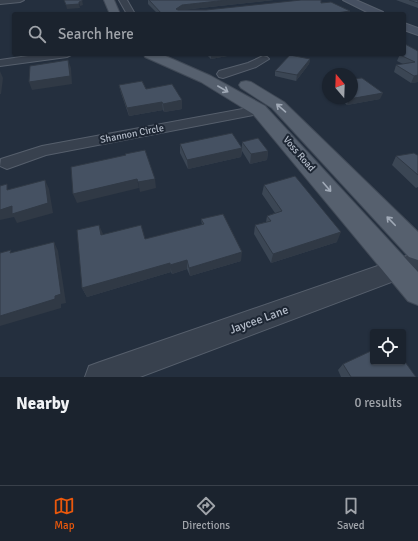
<!DOCTYPE html>
<html lang="en">
<head>
<meta charset="utf-8">
<style>
	:root { --surface:#1b232e; --page:#282f3a; --text:#f1f3f6; --muted:#a0a4aa; --line:#39404a; --accent:#ea580c }
	body { margin:0; font-family:Signika,sans-serif; background:var(--page); color:var(--text) }
	.controls { position:absolute; right:12px; bottom:12px; display:grid; overflow:hidden; border-radius:4px; box-shadow:0 1px 3px #0004 }
	.controls button { width:36px; height:36px; display:grid; place-items:center; padding:0; border:0; border-bottom:1px solid var(--line); background:var(--surface); color:var(--text); font:20px sans-serif }
	.compass { position:absolute; left:322px; top:68px; width:36px; height:36px; border-radius:50%; background:var(--surface); box-shadow:0 1px 3px #0004; rotate:341deg }
	.list { margin:0; padding:0; list-style:none }
	h2 { display:flex; justify-content:space-between; align-items:center; height:52px; margin:0; padding:0 16px; font-size:17px }
	h2 small { font-size:13px; font-weight:400; color:var(--muted) }
	.icon { flex:none; width:22px; height:22px; fill:none; stroke:currentColor; stroke-width:2; stroke-linecap:round; stroke-linejoin:round }
	.map { position:relative; flex:none; width:418px; height:377px; overflow:hidden }
	.search { position:absolute; background:var(--surface); box-shadow:0 1px 3px #0004; left:12px; right:12px; top:12px; height:44px; display:flex; align-items:center; gap:10px; box-sizing:border-box; padding:0 14px; border-radius:4px; color:var(--muted); font-size:15px }
	.sheet { height:108px; background:var(--surface) }
	nav { display:flex; justify-content:space-around; align-items:center; box-sizing:border-box; height:56px; border-top:1px solid var(--line); background:var(--surface); font-size:11px; color:var(--muted) }
	nav a { display:grid; justify-items:center; gap:2px }
	nav .on { color:var(--accent) }
	.map>svg:first-child { display:block }
	.lines { fill:none; stroke-linecap:round; stroke-linejoin:round }
	.street-casing { stroke:#565f6c; stroke-width:2 }
	.secondary-casing { stroke:#565f6c; stroke-width:2 }
	.primary-casing { stroke:#414a57; stroke-width:2 }
	.street { fill:#38414e; fill-rule:evenodd }
	.secondary { fill:#465061; fill-rule:evenodd }
	.primary { fill:#56606e; fill-rule:evenodd }
	.wall { fill:#3b4654 }
	.shaded-wall { fill:#303945 }
	.building { fill:#455162; stroke:#303945 }
	.oneway { stroke:#a1aab7 }
	.labels { text-anchor:middle; dominant-baseline:central; stroke-width:4; stroke-linejoin:round; paint-order:stroke }
	.street-label { font-size:10px; fill:#b4bcc9; stroke:#1d2633 }
	.near-street-label { font-size:12px; fill:#b4bcc9; stroke:#1d2633 }
</style>
</head>
<body>
<div class="map">
<svg width="418" height="377" viewBox="0 0 418 377">
	<rect width="100%" height="100%" fill="#242f3e"/>
	<g class="lines">
		<defs>
			<path id="street" d="M0,0H24L20,2L0,4Z
				M119,0H127L135,14H127Z
				M42,54H73L67,57L0,66V60Z
				M263,56L267,57L269,59L256,67L223,78L219,77L217,74L219,71L248,63Z
				M259,106L264,107L266,110L264,113L46,155L7,169L0,166L1,159L42,146Z
				M418,252V272L140,377H85L89,366L100,362Z"/>
			<path id="secondary" d="M343,0H356L383,12L384,14H371Z
				M404,23L418,28V35L404,30Z"/>
			<path id="primary" d="M104,0H114L120,14H110Z
				M144,54H161L211,76L265,106L418,272V305L408,301L253,114L201,82L145,57Z
				M246,81L251,82L284,102L418,232V260L409,257L272,108L241,88L239,85L241,82Z"/>
		</defs>
		<!-- street casing -->
		<use href="#street" class="street-casing"/>
		<!-- secondary casing -->
		<use href="#secondary" class="secondary-casing"/>
		<!-- primary casing -->
		<use href="#primary" class="primary-casing"/>
		<!-- street -->
		<use href="#street" class="street"/>
		<!-- secondary -->
		<use href="#secondary" class="secondary"/>
		<!-- primary -->
		<use href="#primary" class="primary"/>
	</g>
	<!-- wall -->
	<path class="wall" d="M148,0H274L182,10H181H206L321,3L350,14H158L148,4Z
		M396,0H418V8Z
		M418,51V82L411,83L394,72L396,65L403,64L397,61L400,54Z
		M206,54H238L211,59Z
		M310,59L309,64L296,81L275,76V71Z
		M119,85L146,89L182,100V109L164,112L163,110L129,116L121,93Z
		M339,98H352L380,99L347,105Z
		M242,142L268,151L267,160L250,164L242,151L241,157L188,169L180,153V144L242,147Z
		M418,155V187L416,188L392,165L396,156Z
		M264,185L337,242L271,263L254,234L255,225L266,222L267,216L275,213L262,194Z
		M201,219L241,261L190,276L187,269L172,274L171,272L87,297L82,288L145,239L202,225Z
		M343,364L416,377H341L338,370Z"/>
	<!-- shaded-wall -->
	<path class="shaded-wall" d="M82,0L83,5L80,6L79,2Z
		M227,0H274L182,10L177,14L176,9L182,5Z
		M79,4L80,8L67,9L66,5Z
		M350,11V14H330Z
		M211,54H238L211,59Z
		M310,59L309,64L296,81L297,75Z
		M68,60L71,68L72,84L32,90L29,82Z
		M0,71L3,78L1,94H0Z
		M418,75V82L411,83L414,76Z
		M383,93L380,99L347,105L349,99Z
		M182,100V109L164,112L163,104Z
		M162,102L163,110L129,116L127,108Z
		M242,148L241,157L188,169L187,160Z
		M268,151L267,160L250,164L251,154Z
		M137,179L139,188L77,203L73,194Z
		M155,179L156,188L140,192L138,182Z
		M45,180L49,189L53,213L17,223L14,217L0,220V210L12,206Z
		M99,225L103,234L104,244L101,235Z
		M341,232L337,242L271,263L273,254Z
		M54,242L58,251L66,303L61,304V308L0,326V316Z
		M242,252L241,261L190,276L189,268Z
		M187,260V269L172,274L170,265Z
		M170,263L171,272L87,297L82,288Z"/>
	<!-- building -->
	<path class="building" d="M64,0H82V1L79,2V4L66,5Z
		M149,0H227L182,5L176,9L178,10H206L301,0H321V3L331,2L350,11L330,14H162Z
		M409,0H418V3Z
		M405,44L418,51V75L414,76L396,65L415,62L400,55L404,54V46Z
		M290,55L310,59L297,75L275,71Z
		M68,60L70,76L29,82L30,66Z
		M362,78L383,93L349,99L348,98H352V79Z
		M142,81L146,89L172,84L182,100L163,104L162,102L127,108L119,85Z
		M232,133L242,148L187,160L180,144Z
		M258,138L268,151L251,154L242,142Z
		M145,150L155,179L138,182L137,179L73,194L71,167L126,155L125,154Z
		M414,153L417,155H418V175L396,156Z
		M295,176L341,232L273,254L255,225L271,221L267,216L282,211L264,185Z
		M45,180L48,203L12,214V206L0,210V186L7,184V190Z
		M223,214L242,252L189,268L187,260L170,265V263L82,288L77,230L99,225L101,235L141,225L145,239L204,224L201,219Z
		M54,242L61,294L55,296V299L0,316V253L11,250L10,253Z
		M373,350V362H403V359L416,377H351L343,364Z"/>
	<!-- one-way arrows -->
	<defs><path id="oneway-shaft" d="M-6 0H5M1.5-3L5.5 0L1.5 3" fill="none" stroke-width="1.6" stroke-linecap="round" stroke-linejoin="round"/></defs>
	<g class="oneway">
		<use href="#oneway-shaft" transform="translate(223 89) rotate(30)"/>
		<use href="#oneway-shaft" transform="translate(281 108) rotate(-139)"/>
		<use href="#oneway-shaft" transform="translate(327 187) rotate(49)"/>
		<use href="#oneway-shaft" transform="translate(391 221) rotate(-134)"/>
	</g>
	<g class="labels">
		<!-- street labels -->
		<g class="street-label">
			<text transform="translate(132 134) rotate(-11)">Shannon Circle</text>
			<text transform="translate(299 154) rotate(49)">Voss Road</text>
		</g>
		<!-- near-street labels -->
		<g class="near-street-label">
			<text transform="translate(259 320) rotate(-20)">Jaycee Lane</text>
		</g>
	</g>
</svg>
<div class="controls">
<button><svg class="icon" aria-label="locate" viewBox="0 0 24 24"><circle cx="12" cy="12" r="6"/><path d="M12 2v4M12 18v4M2 12h4M18 12h4"/></svg></button>
</div>
<svg class="compass" viewBox="-18 -18 36 36"><path d="M0-13l5 13h-10z" fill="#e53935"/><path d="M0 13l5-13h-10z" fill="#a0a4aa"/></svg>
<div class="search"><svg class="icon" aria-label="search" viewBox="0 0 24 24"><circle cx="10" cy="10" r="6"/><path d="M15 15l6 6"/></svg>Search here</div>
</div>
<section class="sheet">
<h2>Nearby<small>0 results</small></h2>
<ul class="list">
</ul>
</section>
<nav>
<a class="on"><svg class="icon" aria-label="map" viewBox="0 0 24 24"><path d="M3 6l6-2 6 2 6-2v14l-6 2-6-2-6 2zM9 4v14M15 6v14"/></svg>Map</a>
<a><svg class="icon" aria-label="directions" viewBox="0 0 24 24"><path d="M12 3l9 9-9 9-9-9zM9 14v-3h6M13 9l2 2-2 2"/></svg>Directions</a>
<a><svg class="icon" aria-label="saved" viewBox="0 0 24 24"><path d="M7 4h10v16l-5-4-5 4z"/></svg>Saved</a>
</nav>
</body>
</html>
